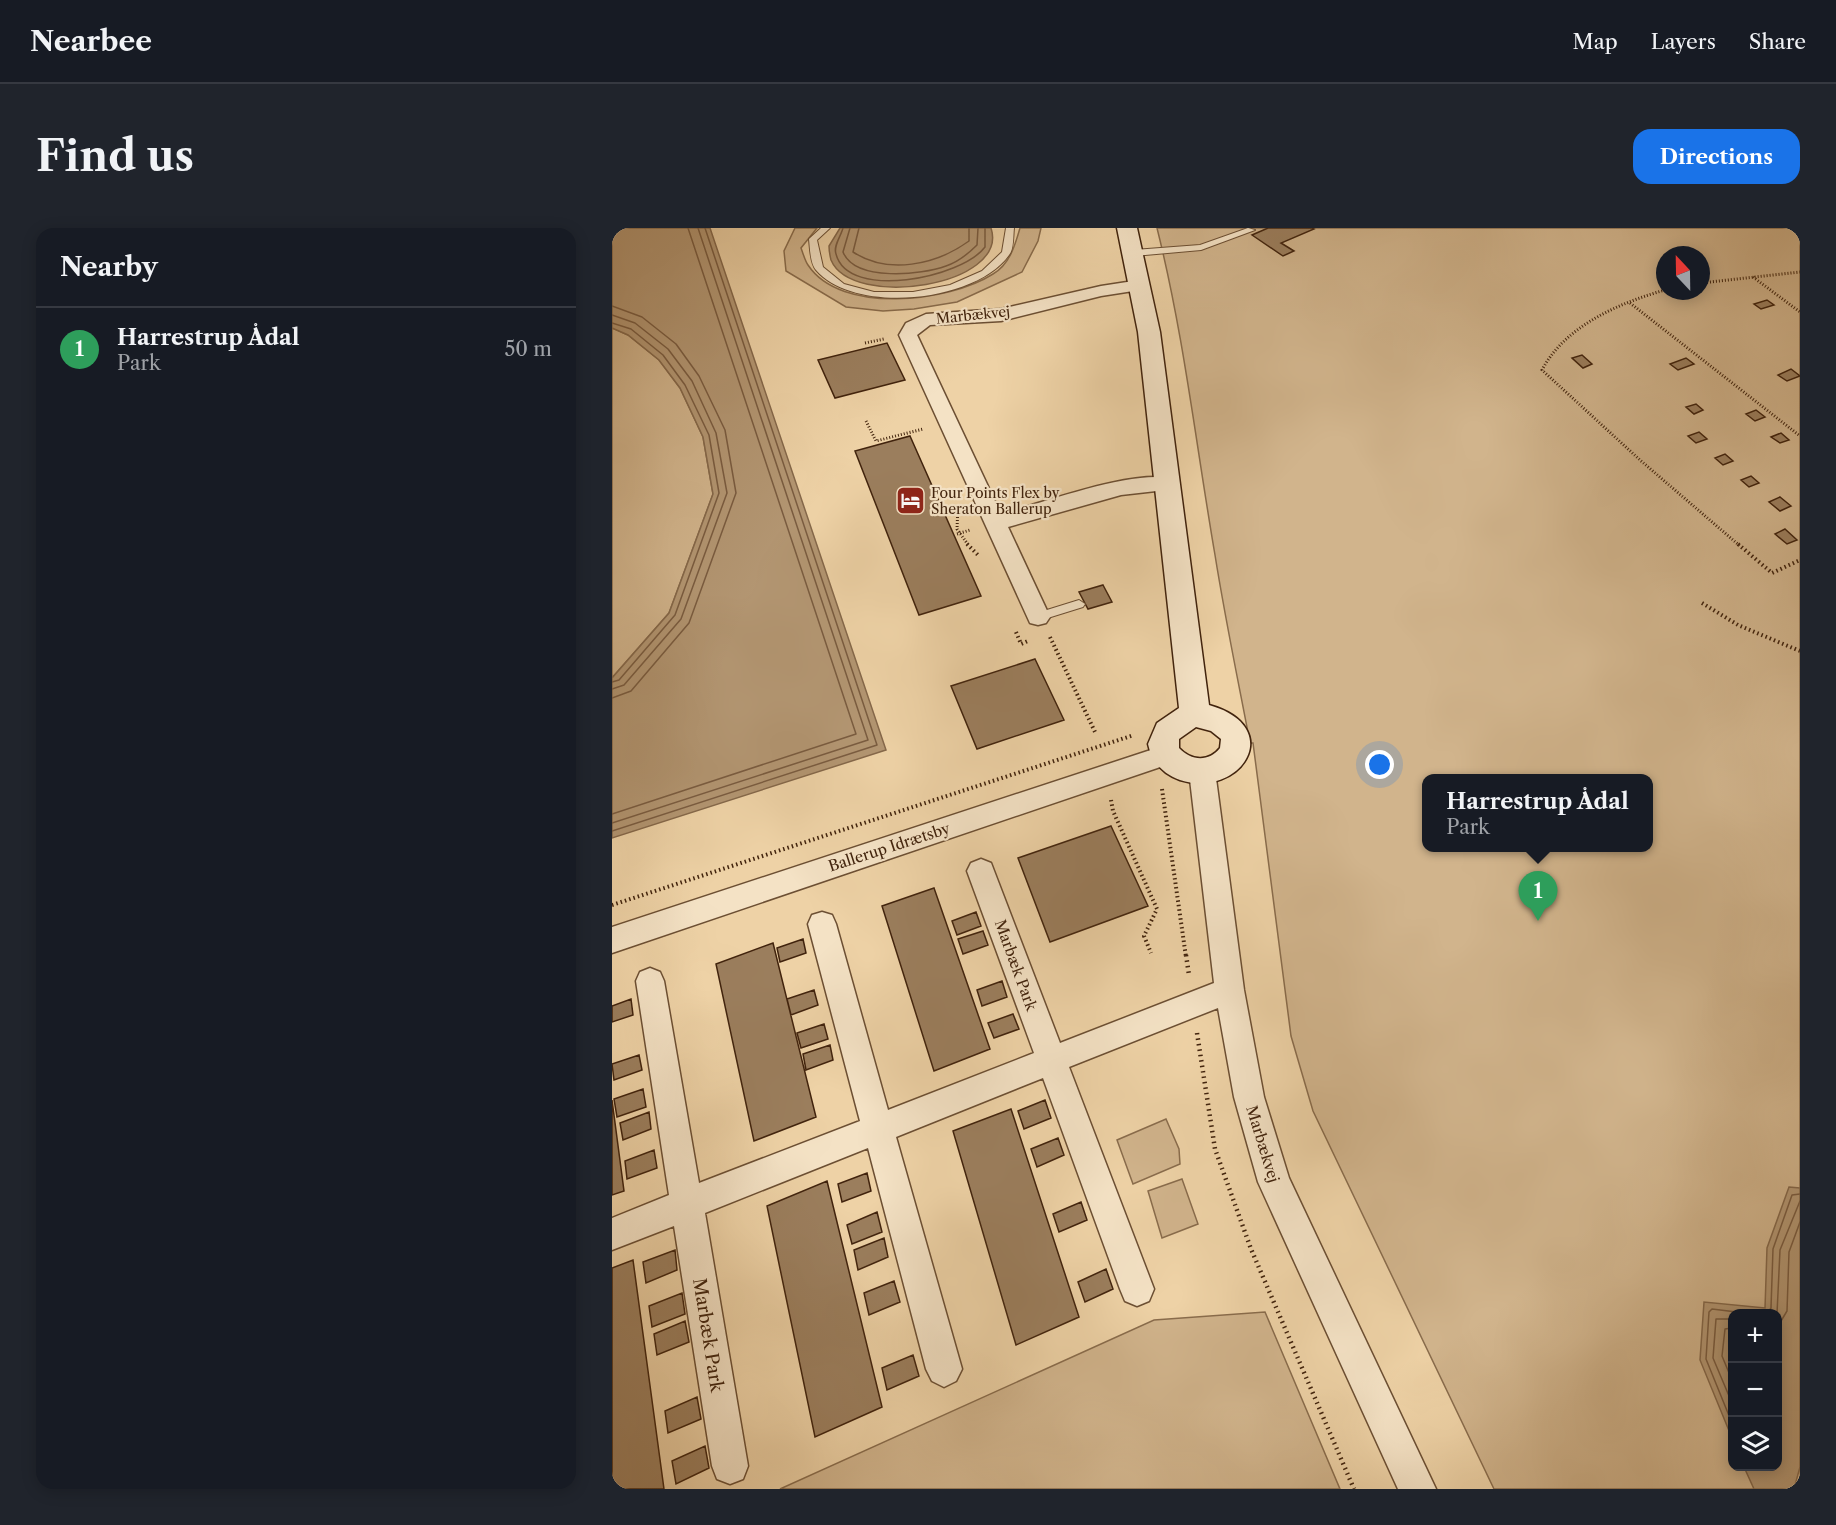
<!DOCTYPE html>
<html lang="en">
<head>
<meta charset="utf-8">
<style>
	:root { --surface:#171b24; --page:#20242c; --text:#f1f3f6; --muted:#9ea1a6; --line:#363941; --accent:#1a73e8 }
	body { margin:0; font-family:"Libre Caslon Text",serif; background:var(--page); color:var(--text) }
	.controls { position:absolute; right:18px; bottom:18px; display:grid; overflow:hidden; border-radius:12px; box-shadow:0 3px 15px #0003 }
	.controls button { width:54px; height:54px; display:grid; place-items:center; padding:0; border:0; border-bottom:2px solid var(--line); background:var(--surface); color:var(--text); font:30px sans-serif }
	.compass { position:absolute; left:1044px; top:18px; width:54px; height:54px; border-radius:50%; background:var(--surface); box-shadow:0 3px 15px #0003; rotate:338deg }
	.you { position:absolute; left:768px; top:537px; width:21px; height:21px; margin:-15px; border:4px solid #fff; border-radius:50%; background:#1a73e8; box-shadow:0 0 0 9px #1a73e833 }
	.badge { display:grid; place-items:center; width:39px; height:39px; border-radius:50%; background:var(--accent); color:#fff; font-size:20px; font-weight:700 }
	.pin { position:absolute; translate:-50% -50px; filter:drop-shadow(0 2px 3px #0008) }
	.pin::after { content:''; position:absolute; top:32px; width:21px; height:18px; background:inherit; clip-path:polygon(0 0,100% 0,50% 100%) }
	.popup { position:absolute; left:810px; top:546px; width:231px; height:78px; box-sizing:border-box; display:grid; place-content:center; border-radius:12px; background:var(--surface); filter:drop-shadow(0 2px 4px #0005); font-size:20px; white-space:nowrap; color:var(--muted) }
	.popup b { font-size:22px; color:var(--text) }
	.popup::after { content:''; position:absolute; left:50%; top:100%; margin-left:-12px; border:12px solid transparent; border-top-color:var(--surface) }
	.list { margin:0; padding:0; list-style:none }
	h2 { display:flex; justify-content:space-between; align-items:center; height:78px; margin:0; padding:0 24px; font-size:26px }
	h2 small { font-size:20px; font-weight:400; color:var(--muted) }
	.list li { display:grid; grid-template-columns:39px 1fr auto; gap:18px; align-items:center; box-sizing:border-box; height:84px; padding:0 24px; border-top:2px solid var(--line) }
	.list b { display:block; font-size:22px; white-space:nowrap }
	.list p { margin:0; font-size:20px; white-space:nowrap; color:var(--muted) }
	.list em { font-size:20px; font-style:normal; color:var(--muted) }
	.icon { flex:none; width:33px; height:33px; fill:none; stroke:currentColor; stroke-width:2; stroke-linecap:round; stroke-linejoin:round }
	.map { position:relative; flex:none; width:1188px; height:1261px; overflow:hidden; border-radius:18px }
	header { display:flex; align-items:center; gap:36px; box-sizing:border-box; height:84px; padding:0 30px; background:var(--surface); border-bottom:2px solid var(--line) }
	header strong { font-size:28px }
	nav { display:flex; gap:33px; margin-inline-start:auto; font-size:21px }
	.intro { display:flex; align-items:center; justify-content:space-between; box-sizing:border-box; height:144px; padding:0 36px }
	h1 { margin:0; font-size:42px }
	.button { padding:15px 27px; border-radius:18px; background:var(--accent); color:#fff; font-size:21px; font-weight:700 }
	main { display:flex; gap:36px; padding:0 36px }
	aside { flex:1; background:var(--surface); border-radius:18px; box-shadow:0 3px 15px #0003 }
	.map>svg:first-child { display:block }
	.green { fill:#d1b48c; stroke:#896c4c; stroke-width:1.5; fill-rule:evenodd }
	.water { fill:#b39672; stroke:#85684a; stroke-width:1.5 }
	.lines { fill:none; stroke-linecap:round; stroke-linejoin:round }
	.shore { stroke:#7a5c40; stroke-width:1.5 }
	.building { fill:#9b7e5d; stroke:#41230d; stroke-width:1.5 }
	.lane-casing { stroke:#6c4f33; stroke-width:2 }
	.street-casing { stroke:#6c4f33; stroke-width:3 }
	.secondary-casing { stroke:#41230d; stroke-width:3 }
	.path-far2 { stroke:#41230d; stroke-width:3; stroke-dasharray:1 2; stroke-linecap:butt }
	.path-far1 { stroke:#41230d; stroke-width:4; stroke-dasharray:1.5 3; stroke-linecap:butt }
	.path { stroke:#41230d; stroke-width:4.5; stroke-dasharray:1.5 4; stroke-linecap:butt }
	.lane { fill:#f4e2c5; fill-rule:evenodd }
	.street { fill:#f4e2c5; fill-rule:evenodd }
	.secondary { fill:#f4e2c5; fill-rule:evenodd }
	.labels { text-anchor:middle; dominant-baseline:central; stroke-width:4.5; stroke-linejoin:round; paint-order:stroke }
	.far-street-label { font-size:14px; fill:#41230d; stroke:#f4e2c5 }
	.far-poi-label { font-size:14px; fill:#41230d; stroke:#f4e2c5; text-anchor:start }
	.street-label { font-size:15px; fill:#41230d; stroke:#f4e2c5 }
	.near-street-label { font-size:18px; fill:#41230d; stroke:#f4e2c5 }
</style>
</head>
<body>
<header>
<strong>Nearbee</strong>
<nav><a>Map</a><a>Layers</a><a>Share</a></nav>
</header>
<div class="intro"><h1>Find us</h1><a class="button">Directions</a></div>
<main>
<aside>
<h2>Nearby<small></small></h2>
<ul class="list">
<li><span class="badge" style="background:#2e9e5b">1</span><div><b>Harrestrup Ådal</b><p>Park</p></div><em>50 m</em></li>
</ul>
</aside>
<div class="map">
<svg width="1188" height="1261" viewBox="0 0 1188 1261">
	<rect width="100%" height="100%" fill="#eed2a6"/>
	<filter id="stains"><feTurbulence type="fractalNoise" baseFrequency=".00333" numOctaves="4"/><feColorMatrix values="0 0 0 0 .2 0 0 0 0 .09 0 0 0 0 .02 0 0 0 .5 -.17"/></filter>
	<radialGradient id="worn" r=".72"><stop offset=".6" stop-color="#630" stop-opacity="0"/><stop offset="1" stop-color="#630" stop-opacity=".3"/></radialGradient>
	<!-- green -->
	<path class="green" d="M183,0H205L189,20C191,25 193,33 196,37C229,87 337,74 381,46C398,36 403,17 408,0H429L426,13L410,44L345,74L302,81L271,83L234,79L174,43L172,23Z
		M545,0H1188V1261H882L701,883L679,808L641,515H638C626,452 613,390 603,327C584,217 572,108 545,0ZM1053,27H1089V63H1053ZM815,550H1037V620H815ZM1120,1086H1166V1238H1120Z
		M0,100L16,107L47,132L68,160L91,209L101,266L57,385L0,450Z
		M554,891L567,921L568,936L521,956L505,912Z
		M570,951L586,996L550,1010L536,963Z
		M653,1084L728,1261H168L542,1092Z"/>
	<!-- water -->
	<path class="water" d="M0,0H98L274,522L0,610V450L57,385L101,266L91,209L68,160L47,132L16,107L0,100Z
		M228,0H379C398,58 240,82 219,32C218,28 217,23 217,18Z
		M1177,959L1188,960V1239L1182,1261H1142L1132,1239L1166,1238V1086H1120V1210L1088,1132L1092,1074L1153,1080L1155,1020Z"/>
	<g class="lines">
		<!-- shore -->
		<path class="shore" d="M231,0C229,8 221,18 224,26C236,73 350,50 373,19V0
			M238,0L231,24C243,54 310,47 334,38C346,34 356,26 365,17L366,0
			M247,0L241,24C276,47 324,37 357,13V0
			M0,78L30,89L64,116L87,148L113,202L124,265L77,395L19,463L0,470
			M0,87L23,95L56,121L80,153L104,205L115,265L69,391L12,457L0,461
			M0,95L19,101L51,127L73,157L97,207L107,265L63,387L7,452L0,454
			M0,586L244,506L76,0
			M0,595L256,512L86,0
			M0,603L265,517L93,0
			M1155,1086L1159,1080L1161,1021L1180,967L1188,966
			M1165,1086L1168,1022L1188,973
			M1120,1091H1104L1101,1130L1120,1175
			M1166,1098L1175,1083L1177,1024L1188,994
			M1120,1100L1113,1101L1110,1128L1120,1152
			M1120,1195L1094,1131L1097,1084L1100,1081L1141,1086"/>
	</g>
	<!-- building -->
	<path class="building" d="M656,0H700L702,1L669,15L682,23L671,28L640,7Z
		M1155,72L1162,77L1149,81L1142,76Z
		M275,115L293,152L223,170L206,132Z
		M970,127L980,136L971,140L960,130Z
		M1074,130L1082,136L1066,142L1058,136Z
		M1179,141L1188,148L1175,153L1166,147Z
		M1084,176L1091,182L1082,186L1074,179Z
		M1144,182L1153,189L1143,193L1134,186Z
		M1087,204L1095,211L1084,215L1076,208Z
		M1169,205L1177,212L1168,215L1159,209Z
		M298,208L369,368L307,387L243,223Z
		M1113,226L1121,233L1111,237L1103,230Z
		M1139,248L1147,255L1137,259L1129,252Z
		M1168,269L1179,278L1168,283L1157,274Z
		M1173,301L1185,312L1175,316L1163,306Z
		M491,357L500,374L476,381L467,364Z
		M423,431L452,492L365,521L339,458Z
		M499,598L536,678L438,714L406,630Z
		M322,660L378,821L322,843L270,678Z
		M364,684L369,698L345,707L340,693Z
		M371,703L376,717L351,726L346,711Z
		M191,711L194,725L168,734L165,720Z
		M161,715L204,889L142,913L104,736Z
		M390,753L395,769L370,778L365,762Z
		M202,762L206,777L179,787L175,771Z
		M19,771L21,787L0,794V778Z
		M401,786L407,801L382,810L376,795Z
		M212,796L216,811L189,820L185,805Z
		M218,817L221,832L194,842L191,826Z
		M27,827L30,842L2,852L0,836Z
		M31,861L34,879L5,889L2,871Z
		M0,872L12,963L0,967Z
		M433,872L439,890L412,901L406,883Z
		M399,881L467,1089L404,1117L341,903Z
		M37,884L39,901L11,912L8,895Z
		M446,910L452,927L425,939L419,921Z
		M42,922L45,940L15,951L13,933Z
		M255,945L259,963L230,974L226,956Z
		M215,953L270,1179L203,1209L155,978Z
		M469,974L475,992L447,1004L441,986Z
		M265,984L270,1004L240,1016L235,997Z
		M272,1010L276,1029L246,1042L242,1022Z
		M63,1022L65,1042L34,1055L31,1034Z
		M21,1032L52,1261H0V1040Z
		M494,1041L501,1061L473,1074L466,1054Z
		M282,1053L288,1074L257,1087L252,1065Z
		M70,1065L73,1086L40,1099L37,1078Z
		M73,1093L77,1114L45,1127L42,1106Z
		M301,1127L307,1148L275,1162L270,1140Z
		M85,1169L89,1191L56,1205L53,1183Z
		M93,1218L97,1240L64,1256L60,1233Z"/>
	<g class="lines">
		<defs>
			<path id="lane" d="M209,0H218L205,12L211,39L232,56L262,64H301L338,57L370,43L390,24L394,0H402C401,8 402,21 397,27C364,74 243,87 204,42C198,35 198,20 197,11Z
				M636,0L643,2L589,22L522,28L518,25L522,22L588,17Z
				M467,372L473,376L471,379L426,393L420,389L422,386Z"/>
			<path id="street" d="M528,52L534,53L537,57L534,61L489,68L389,93L318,97L305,107L389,286C431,275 523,240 562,251L566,256L562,261L509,267L396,299L438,389L434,395L426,397L418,395L287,107L294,95L314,86L389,81L489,58Z
				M554,517L563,520L567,527L563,534L0,725V699Z
				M590,533L599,536L603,543L632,762L652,869L677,950L824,1261H786L646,954L622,869L606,780L457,839L542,1061L537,1073L525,1078L513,1073L508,1061L431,850L284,909L350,1141L344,1153L332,1159L320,1153L314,1141L256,920L93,985L136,1238L131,1251L118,1256L105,1251L100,1238L62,998L0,1022V990L57,967L24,753L28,744L38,740L48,744L52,753L87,955L248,893L196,696L200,687L210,684L220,687L224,696L276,882L422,825L355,643L359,635L369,631L379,635L448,815L602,755L577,543L581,536Z"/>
			<path id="secondary" d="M505,0H525L548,104L597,477C675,499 629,571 568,552C551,546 540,534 536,516L545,495L567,480L526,104ZM584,499L599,503L609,511L608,520C597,534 579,533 567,520V511Z"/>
		</defs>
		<!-- lane casing -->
		<use href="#lane" class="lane-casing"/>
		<!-- street casing -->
		<use href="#street" class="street-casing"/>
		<!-- secondary casing -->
		<use href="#secondary" class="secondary-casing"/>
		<!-- path-far2 -->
		<path class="path-far2" d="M1141,49L1188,84
			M1089,55L1188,44
			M1053,62C1007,75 953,98 930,142L1028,232L1128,318
			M1018,75L1188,208
			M253,115L272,111
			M254,193L264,213L311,201
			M346,277L345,301L357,318
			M345,306L358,302"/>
		<!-- path-far1 -->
		<path class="path-far1" d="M355,316L367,328
			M1126,316L1160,345L1188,332
			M1090,375L1126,397L1188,423
			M404,404L409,416L416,413
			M438,409L483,504
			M550,561L574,729
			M499,572L501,583L545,681L532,708L539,725
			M0,677L522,507"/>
		<!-- path -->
		<path class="path" d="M574,727L577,747
			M585,805L603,921L639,1021L742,1261"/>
		<!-- lane -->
		<use href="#lane" class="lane"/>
		<!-- street -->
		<use href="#street" class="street"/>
		<!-- secondary -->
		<use href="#secondary" class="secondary"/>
	</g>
	<!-- icons -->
	<defs>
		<symbol id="hotel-square" viewBox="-11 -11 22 22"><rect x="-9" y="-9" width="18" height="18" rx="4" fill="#8f2418" stroke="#f4e2c5"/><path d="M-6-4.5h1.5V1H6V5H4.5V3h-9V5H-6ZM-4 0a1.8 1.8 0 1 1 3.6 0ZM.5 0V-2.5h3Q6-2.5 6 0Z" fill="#fff"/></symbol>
	</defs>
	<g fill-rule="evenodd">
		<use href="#hotel-square" x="282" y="256" width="33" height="33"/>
	</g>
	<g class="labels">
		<!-- far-street labels -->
		<g class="far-street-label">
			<text transform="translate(361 87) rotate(-6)">Marbækvej</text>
		</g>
		<!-- far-poi labels -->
		<g class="far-poi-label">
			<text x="319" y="265">Four Points Flex by<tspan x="319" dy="16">Sheraton Ballerup</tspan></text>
		</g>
		<!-- street labels -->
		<g class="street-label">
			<text transform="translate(277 619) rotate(-18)">Ballerup Idrætsby</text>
			<text transform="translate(404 737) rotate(70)">Marbæk Park</text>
			<text transform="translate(651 916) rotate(73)">Marbækvej</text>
		</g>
		<!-- near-street labels -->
		<g class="near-street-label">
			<text transform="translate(96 1107) rotate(81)">Marbæk Park</text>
		</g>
	</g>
	<rect width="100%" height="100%" filter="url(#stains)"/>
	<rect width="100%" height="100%" fill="url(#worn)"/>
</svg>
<div class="controls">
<button>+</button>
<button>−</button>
<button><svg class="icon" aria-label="layers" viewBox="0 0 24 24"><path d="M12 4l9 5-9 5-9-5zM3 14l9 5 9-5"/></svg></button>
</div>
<svg class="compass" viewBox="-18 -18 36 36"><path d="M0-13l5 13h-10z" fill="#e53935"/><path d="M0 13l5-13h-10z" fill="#9ea1a6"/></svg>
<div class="you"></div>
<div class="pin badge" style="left:926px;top:693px;background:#2e9e5b">1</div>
<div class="popup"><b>Harrestrup Ådal</b>Park</div>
</div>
</main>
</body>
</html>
